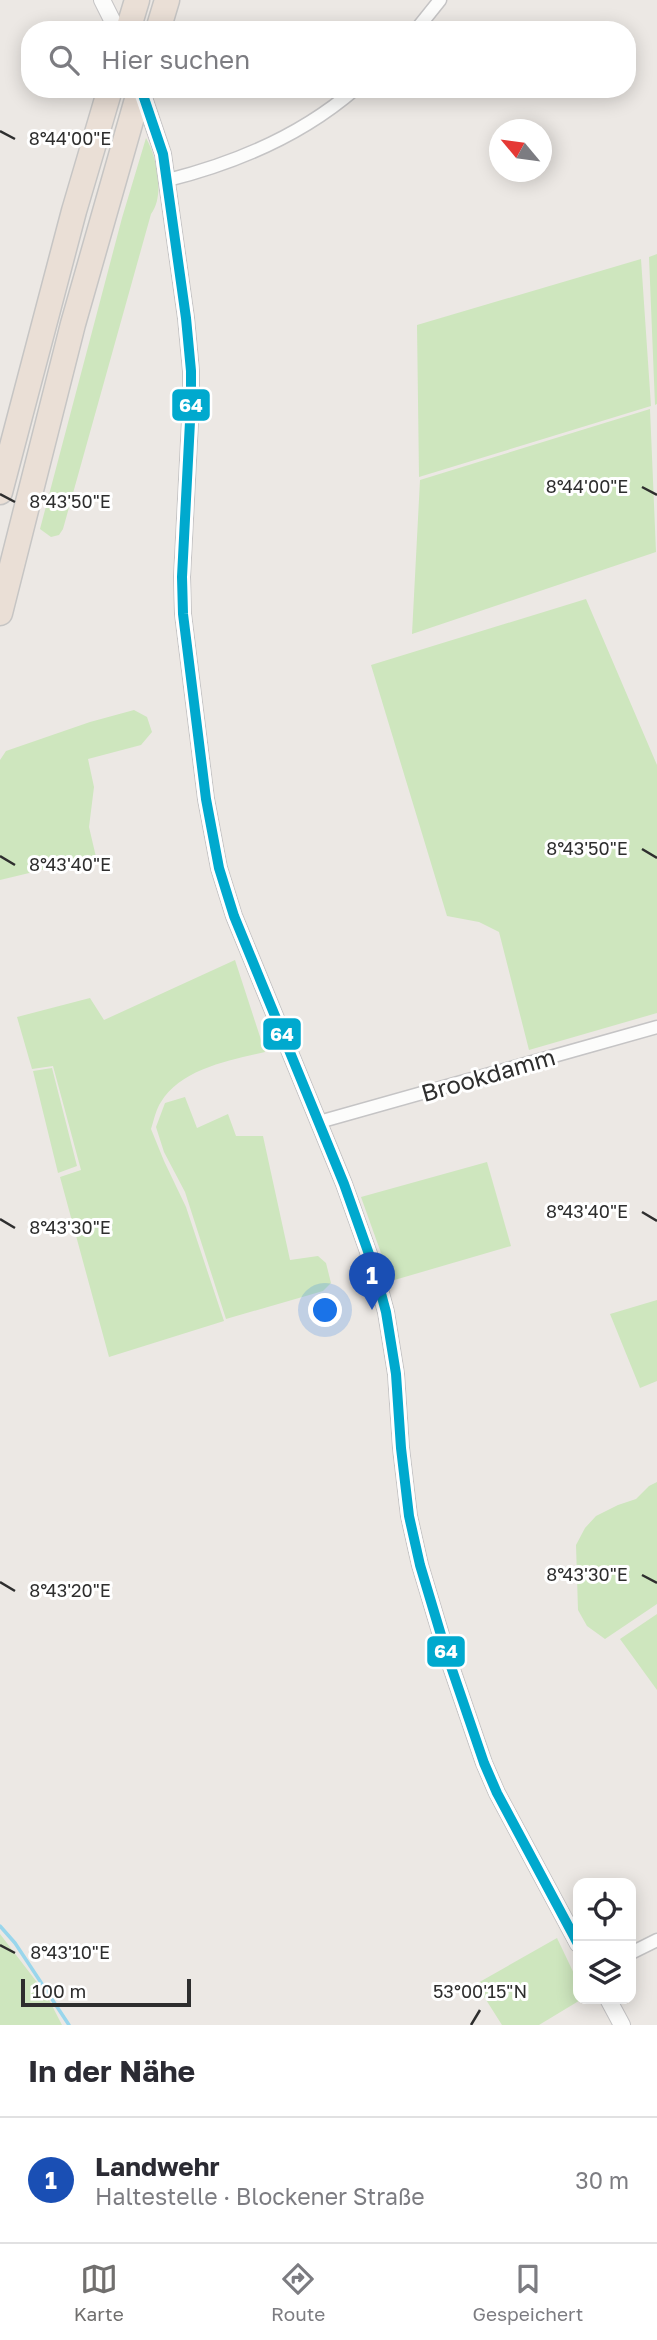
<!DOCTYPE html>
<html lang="de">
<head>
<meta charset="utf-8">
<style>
	:root { --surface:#fff; --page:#f2f2f3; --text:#2b2b33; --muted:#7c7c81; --line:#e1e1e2; --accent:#706f6e }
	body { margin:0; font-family:"Golos Text",sans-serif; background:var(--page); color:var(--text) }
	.controls { position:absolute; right:21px; bottom:21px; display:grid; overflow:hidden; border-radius:14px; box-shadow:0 4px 18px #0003 }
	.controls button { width:63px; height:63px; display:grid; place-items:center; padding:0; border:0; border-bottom:2px solid var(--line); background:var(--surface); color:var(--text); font:35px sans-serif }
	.compass { position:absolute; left:489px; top:119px; width:63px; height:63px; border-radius:50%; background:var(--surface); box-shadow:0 4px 18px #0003; rotate:299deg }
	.scale { position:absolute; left:21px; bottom:18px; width:170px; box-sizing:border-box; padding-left:7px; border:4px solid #2e2e2e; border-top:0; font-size:19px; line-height:24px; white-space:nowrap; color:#2e2e2e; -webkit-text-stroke:5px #fff; paint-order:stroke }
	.you { position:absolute; left:326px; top:1311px; width:24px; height:24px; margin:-18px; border:5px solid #fff; border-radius:50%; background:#1a73e8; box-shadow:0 0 0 10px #1a73e833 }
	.badge { display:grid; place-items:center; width:46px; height:46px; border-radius:50%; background:var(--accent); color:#fff; font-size:23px; font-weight:700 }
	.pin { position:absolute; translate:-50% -58px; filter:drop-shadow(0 2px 4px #0008) }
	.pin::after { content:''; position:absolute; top:37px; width:24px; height:21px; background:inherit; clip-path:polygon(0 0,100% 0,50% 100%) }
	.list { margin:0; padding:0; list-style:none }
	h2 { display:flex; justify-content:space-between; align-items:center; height:91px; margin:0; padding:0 28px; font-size:30px }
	h2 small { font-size:23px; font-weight:400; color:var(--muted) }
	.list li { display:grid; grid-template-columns:46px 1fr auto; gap:21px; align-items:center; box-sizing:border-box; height:126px; padding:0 28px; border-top:2px solid var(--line) }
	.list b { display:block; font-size:26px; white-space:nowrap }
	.list p { margin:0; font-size:23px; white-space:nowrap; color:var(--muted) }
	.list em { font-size:23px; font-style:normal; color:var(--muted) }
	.icon { flex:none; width:38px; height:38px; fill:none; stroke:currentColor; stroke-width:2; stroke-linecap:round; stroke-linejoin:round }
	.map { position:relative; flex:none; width:657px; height:2025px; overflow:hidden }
	.search { position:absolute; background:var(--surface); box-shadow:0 4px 18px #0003; left:21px; right:21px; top:21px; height:77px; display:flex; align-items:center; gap:18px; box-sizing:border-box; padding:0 24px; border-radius:28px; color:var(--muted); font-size:26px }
	.sheet { height:217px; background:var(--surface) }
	nav { display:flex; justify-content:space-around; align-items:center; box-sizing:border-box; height:98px; border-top:2px solid var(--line); background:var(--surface); font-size:19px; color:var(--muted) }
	nav a { display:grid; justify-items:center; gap:4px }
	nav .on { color:var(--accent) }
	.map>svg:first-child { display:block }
	.green { fill:#cee6be }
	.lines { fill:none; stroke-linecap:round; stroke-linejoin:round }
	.stream { stroke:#99d6ec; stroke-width:3.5 }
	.minor-casing { stroke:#c5c4c5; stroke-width:15 }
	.tertiary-casing { stroke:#c5c4c5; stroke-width:18 }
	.motorway-casing { stroke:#c6c5c4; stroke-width:27 }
	.minor { stroke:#fcfcfb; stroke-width:12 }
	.tertiary { stroke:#fcfcfb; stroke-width:16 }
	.motorway { stroke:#eadfd6; stroke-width:24 }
	.bus-1-casing { stroke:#fff; stroke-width:16 }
	.bus-1 { stroke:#00a9ce; stroke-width:10 }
	.ticks { fill:none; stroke:#2e2e2e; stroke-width:2.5 }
	.labels { text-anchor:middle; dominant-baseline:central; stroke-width:6; stroke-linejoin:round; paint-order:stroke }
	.street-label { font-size:24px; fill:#2e2e2e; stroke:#fff }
	.ticks-label { font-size:18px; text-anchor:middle; fill:#2e2e2e; stroke:#fff; stroke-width:6; stroke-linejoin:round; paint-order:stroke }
	.line-badge { stroke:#fff; stroke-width:2.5 }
	.badge-label { font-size:19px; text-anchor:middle; font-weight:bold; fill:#fff }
</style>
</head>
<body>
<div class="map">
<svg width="657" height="2025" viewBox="0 0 657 2025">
	<rect width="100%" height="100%" fill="#ece8e4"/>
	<!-- green -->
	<path class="green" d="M146,138C157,157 165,196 151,214L63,529L59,535L51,537L40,529L122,218Z
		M657,254V404L655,405L649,257Z
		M641,259L651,406L419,477L417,325Z
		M650,409L656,552L412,634L420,480Z
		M586,599L657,765V1013L529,1050L499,932L479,922L447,916L371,665Z
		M134,710L147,717L152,732L141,745L88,759L94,787L89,827L96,857L0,880V760L6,751L90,722Z
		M235,960L265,1052C230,1060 181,1069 161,1102C156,1109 154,1120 151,1129L164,1161L186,1207L224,1321L109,1357L60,1177L81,1170L53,1066L32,1069L17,1017L90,998L104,1020Z
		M52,1068L77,1166L58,1173L33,1071Z
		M185,1097L197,1128L228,1114L236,1136H263L290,1260L318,1256L326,1263L331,1283L323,1291L226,1319L185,1192L164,1152L156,1127L165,1103Z
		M487,1162L511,1246L391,1281L361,1197Z
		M657,1300V1381L640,1388L610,1314Z
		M657,1482V1604L605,1639L587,1626L578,1610L576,1545L585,1528L596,1516L618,1505L636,1499L649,1486Z
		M657,1614V1690L620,1639Z
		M0,1934L46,1994L62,2025H0Z
		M557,1938L578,1982V1999H582L539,2025H502L476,1984Z"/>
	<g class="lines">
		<!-- stream -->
		<path class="stream" d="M0,1926L15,1943L69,2025"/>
		<defs>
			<path id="minor" d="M416,30L440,0
				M168,180C236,163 302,135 355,89
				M319,1122L657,1027
				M631,1953L657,1940"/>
			<path id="tertiary" d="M102,0L117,30
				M141,89L163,154L186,318L191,371V402L182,577L183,614L206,799L219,868L234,916L344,1184L375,1271L386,1312L396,1374L401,1448L409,1516L420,1565L447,1655L484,1763L497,1793L578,1944
				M608,1999L622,2025"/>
			<path id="motorway" d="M128,30L137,0
				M158,30L167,0
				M0,492L74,211L110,89
				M0,613L73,324L140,89"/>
		</defs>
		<!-- minor casing -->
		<use href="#minor" class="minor-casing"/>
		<!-- tertiary casing -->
		<use href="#tertiary" class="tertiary-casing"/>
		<!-- motorway casing -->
		<use href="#motorway" class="motorway-casing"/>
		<!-- minor -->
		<use href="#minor" class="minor"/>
		<!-- tertiary -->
		<use href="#tertiary" class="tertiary"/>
		<!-- motorway -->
		<use href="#motorway" class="motorway"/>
		<defs>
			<path id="bus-1" d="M141,89L163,154L186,318L191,371V402L182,577L183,614L206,799L219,868L234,916L344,1184L375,1271L386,1312L396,1374L401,1448L409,1516L420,1565L447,1655L484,1763L497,1793L578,1944"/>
		</defs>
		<!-- bus-1 casing -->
		<use href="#bus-1" class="bus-1-casing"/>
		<!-- bus-1 -->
		<use href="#bus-1" class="bus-1"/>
	</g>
	<!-- ticks -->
	<path class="ticks" d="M0,131L15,139M642,487L657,495M0,494L15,502M642,849L657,858M0,856L15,865M642,1212L657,1221M0,1219L15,1228M642,1575L657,1583M0,1582L15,1591M0,1945L15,1953M471,2025L480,2010"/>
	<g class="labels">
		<!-- street labels -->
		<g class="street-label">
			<text transform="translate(488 1074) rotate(-16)">Brookdamm</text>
		</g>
	</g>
	<g class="ticks-label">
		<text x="70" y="145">8°44'00"E</text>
		<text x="587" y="493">8°44'00"E</text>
		<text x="70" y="508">8°43'50"E</text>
		<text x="587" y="855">8°43'50"E</text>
		<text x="70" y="871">8°43'40"E</text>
		<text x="587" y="1218">8°43'40"E</text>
		<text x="70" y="1234">8°43'30"E</text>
		<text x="587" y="1581">8°43'30"E</text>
		<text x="70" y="1597">8°43'20"E</text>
		<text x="70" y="1959">8°43'10"E</text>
		<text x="480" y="1998">53°00'15"N</text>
	</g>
	<g class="line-badge">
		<rect x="171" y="388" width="40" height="34" rx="7" fill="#00a9ce"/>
		<rect x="262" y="1017" width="40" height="34" rx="7" fill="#00a9ce"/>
		<rect x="426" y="1635" width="40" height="33" rx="7" fill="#00a9ce"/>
	</g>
	<g class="badge-label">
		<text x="191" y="412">64</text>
		<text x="282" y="1041">64</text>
		<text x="446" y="1658">64</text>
	</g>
</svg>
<div class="controls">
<button><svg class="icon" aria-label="locate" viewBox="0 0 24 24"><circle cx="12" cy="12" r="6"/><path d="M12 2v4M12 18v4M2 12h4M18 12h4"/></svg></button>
<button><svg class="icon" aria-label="layers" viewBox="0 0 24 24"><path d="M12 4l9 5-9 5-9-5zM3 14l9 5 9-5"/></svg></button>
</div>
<svg class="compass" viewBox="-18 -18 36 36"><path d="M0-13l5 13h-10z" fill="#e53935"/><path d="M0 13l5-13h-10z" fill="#7c7c81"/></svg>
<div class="scale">100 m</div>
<div class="you"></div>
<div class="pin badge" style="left:372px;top:1310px;background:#1a4fb4">1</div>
<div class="search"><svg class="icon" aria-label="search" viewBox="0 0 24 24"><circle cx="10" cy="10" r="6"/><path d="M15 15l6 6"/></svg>Hier suchen</div>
</div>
<section class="sheet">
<h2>In der Nähe<small></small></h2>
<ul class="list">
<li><span class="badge" style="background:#1a4fb4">1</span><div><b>Landwehr</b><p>Haltestelle · Blockener Straße</p></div><em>30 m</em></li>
</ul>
</section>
<nav>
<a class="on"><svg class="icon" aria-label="map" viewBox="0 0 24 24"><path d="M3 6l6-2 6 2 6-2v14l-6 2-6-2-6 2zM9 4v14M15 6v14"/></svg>Karte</a>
<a><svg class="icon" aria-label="directions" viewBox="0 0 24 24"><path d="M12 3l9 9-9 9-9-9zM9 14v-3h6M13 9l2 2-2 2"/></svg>Route</a>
<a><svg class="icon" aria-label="saved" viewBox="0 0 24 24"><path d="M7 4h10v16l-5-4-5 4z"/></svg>Gespeichert</a>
</nav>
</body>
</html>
